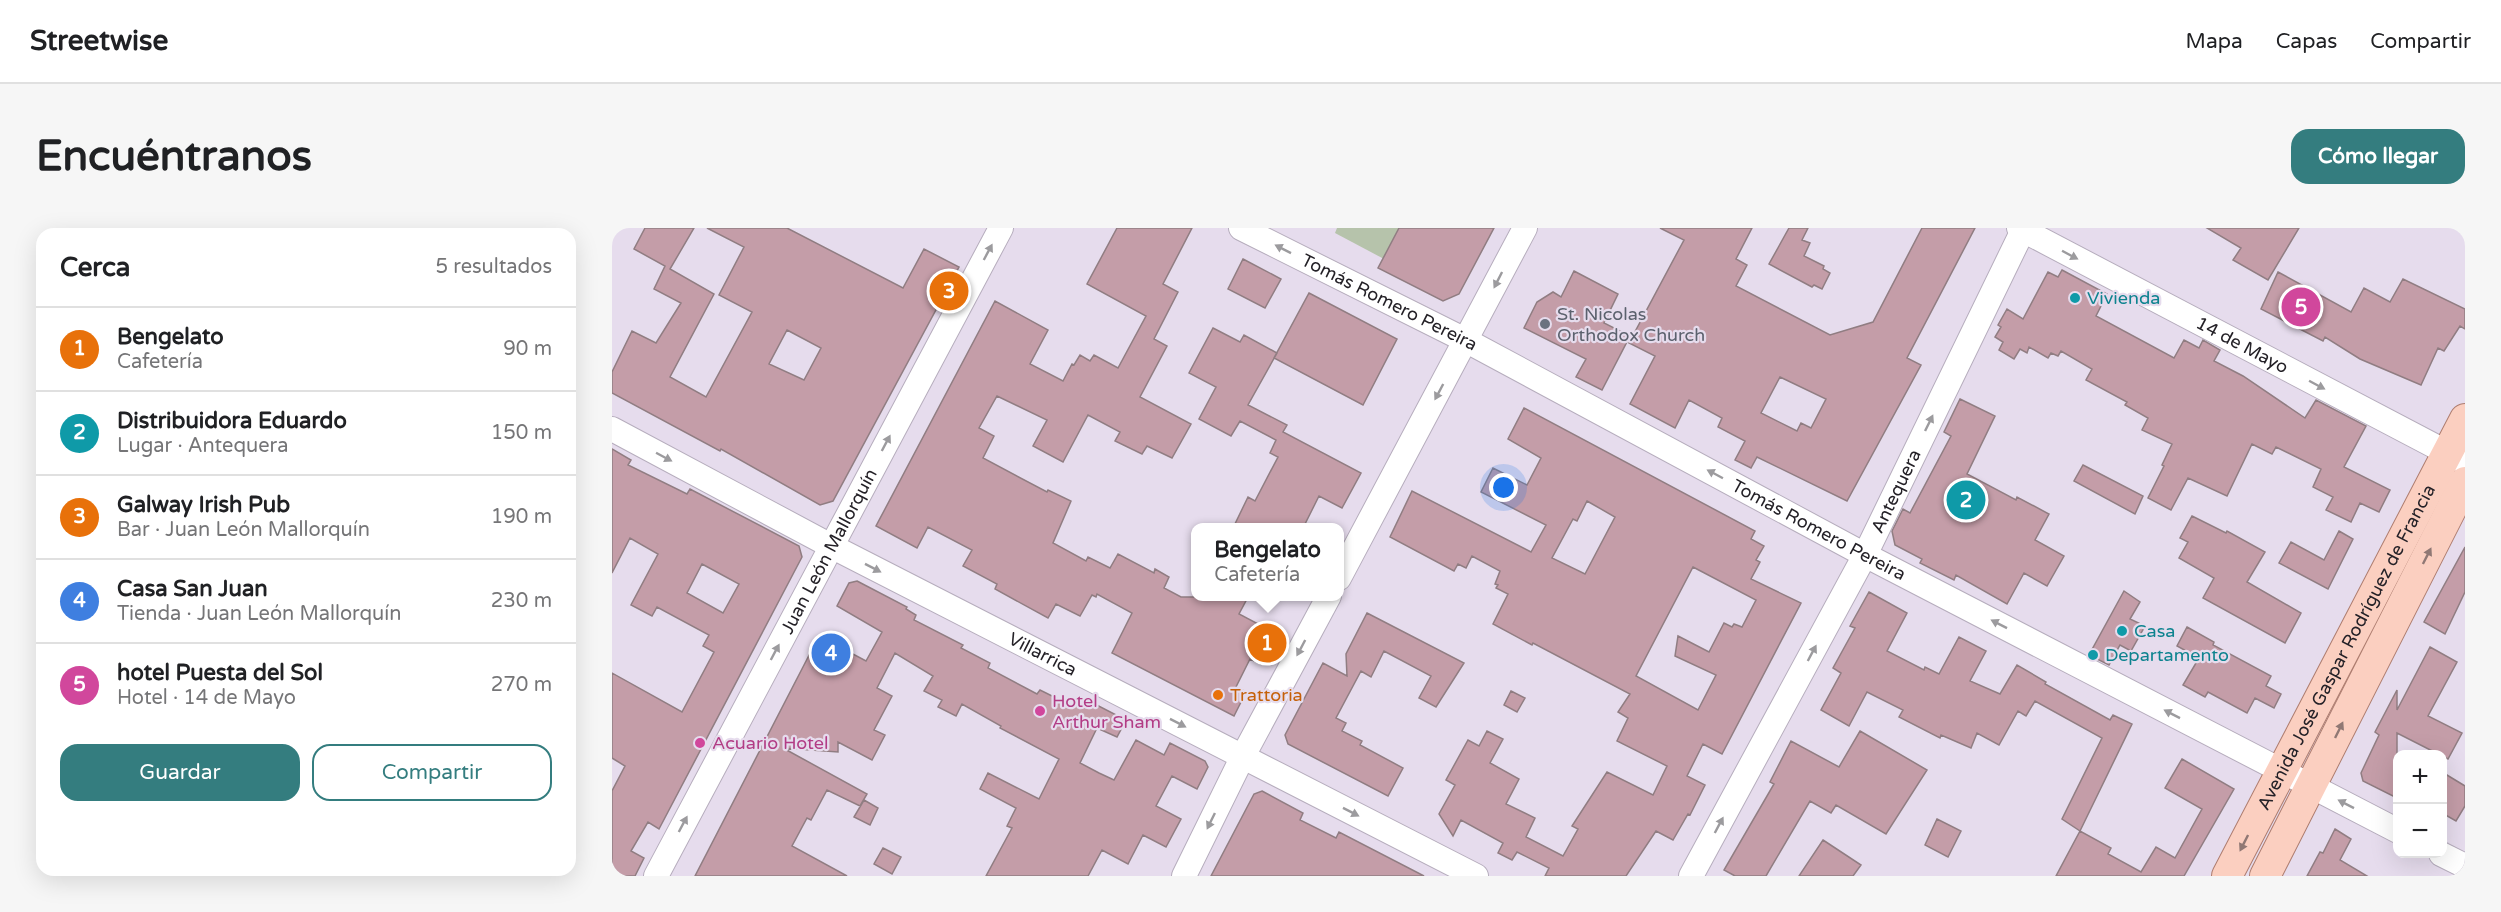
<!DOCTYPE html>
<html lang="es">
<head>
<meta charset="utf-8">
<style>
	:root { --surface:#fff; --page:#f6f6f6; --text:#202124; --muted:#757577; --line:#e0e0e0; --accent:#347d7f }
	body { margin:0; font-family:"Varela Round",sans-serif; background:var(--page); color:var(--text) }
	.controls { position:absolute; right:18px; bottom:18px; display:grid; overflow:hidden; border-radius:12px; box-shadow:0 6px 24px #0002 }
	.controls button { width:54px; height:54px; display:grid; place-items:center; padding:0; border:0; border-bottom:2px solid var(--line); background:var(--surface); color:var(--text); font:30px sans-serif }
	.you { position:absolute; left:892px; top:260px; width:21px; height:21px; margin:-15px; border:4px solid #fff; border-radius:50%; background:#1a73e8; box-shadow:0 0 0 9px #1a73e833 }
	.badge { display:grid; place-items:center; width:39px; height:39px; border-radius:50%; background:var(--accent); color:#fff; font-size:20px; font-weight:700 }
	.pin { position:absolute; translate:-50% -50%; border:3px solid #fff; box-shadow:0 2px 6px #0006 }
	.popup { position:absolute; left:579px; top:295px; width:153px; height:78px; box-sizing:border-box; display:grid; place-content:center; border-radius:12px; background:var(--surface); filter:drop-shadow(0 2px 4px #0005); font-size:20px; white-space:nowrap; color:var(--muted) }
	.popup b { font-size:22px; color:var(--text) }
	.popup::after { content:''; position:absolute; left:50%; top:100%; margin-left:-12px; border:12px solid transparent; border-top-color:var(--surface) }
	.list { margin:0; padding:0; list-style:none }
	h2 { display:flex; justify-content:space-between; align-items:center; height:78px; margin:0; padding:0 24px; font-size:26px }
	h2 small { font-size:20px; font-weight:400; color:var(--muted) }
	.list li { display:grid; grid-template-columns:39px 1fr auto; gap:18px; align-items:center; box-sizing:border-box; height:84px; padding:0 24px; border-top:2px solid var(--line) }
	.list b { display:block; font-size:22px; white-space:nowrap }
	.list p { margin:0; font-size:20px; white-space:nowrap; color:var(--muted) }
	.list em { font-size:20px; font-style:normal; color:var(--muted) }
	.actions { display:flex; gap:12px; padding:18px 24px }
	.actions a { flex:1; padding:14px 0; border:2px solid var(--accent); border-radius:18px; text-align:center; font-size:21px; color:var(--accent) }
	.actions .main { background:var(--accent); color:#fff }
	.map { position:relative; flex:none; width:1853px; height:648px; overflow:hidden; border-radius:18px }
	header { display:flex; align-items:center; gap:36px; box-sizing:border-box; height:84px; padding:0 30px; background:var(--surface); border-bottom:2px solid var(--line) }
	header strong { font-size:28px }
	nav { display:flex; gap:33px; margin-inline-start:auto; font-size:21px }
	.intro { display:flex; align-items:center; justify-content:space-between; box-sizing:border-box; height:144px; padding:0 36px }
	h1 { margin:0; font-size:42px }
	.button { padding:15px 27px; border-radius:18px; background:var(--accent); color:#fff; font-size:21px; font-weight:700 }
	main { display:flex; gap:36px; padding:0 36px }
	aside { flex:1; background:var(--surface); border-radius:18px; box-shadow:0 6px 24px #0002 }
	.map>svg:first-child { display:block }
	.green { fill:#b6c3ab }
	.building { fill:#c49da8; stroke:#907d82; stroke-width:1.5; fill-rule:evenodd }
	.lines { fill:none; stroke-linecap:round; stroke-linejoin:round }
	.minor-casing { stroke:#b6adbd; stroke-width:26 }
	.major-casing { stroke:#ae7d6f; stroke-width:32 }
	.minor { stroke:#fff; stroke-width:24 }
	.major { stroke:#fbcfc0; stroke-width:30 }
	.oneway { fill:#9c9b9e }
	.oneway2 { fill:#907874 }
	.culture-dot { fill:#0f9aa8; stroke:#e6dced; stroke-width:2 }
	.worship-dot { fill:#6b7280; stroke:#e6dced; stroke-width:2 }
	.food-dot { fill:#e8710a; stroke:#e6dced; stroke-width:2 }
	.hotel-dot { fill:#d1479c; stroke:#e6dced; stroke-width:2 }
	.labels { text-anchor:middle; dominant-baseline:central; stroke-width:4.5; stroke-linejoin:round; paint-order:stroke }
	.culture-label { font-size:18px; fill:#0d838f; stroke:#e6dced; text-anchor:start }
	.street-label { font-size:18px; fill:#242127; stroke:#e6dced }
	.worship-label { font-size:18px; fill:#5b616d; stroke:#e6dced; text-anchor:start }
	.food-label { font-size:18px; fill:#c56008; stroke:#e6dced; text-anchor:start }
	.hotel-label { font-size:18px; fill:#b23c85; stroke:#e6dced; text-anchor:start }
</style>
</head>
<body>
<header>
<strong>Streetwise</strong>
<nav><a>Mapa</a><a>Capas</a><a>Compartir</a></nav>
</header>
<div class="intro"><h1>Encuéntranos</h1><a class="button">Cómo llegar</a></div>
<main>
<aside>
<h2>Cerca<small>5 resultados</small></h2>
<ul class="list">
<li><span class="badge" style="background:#e8710a">1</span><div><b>Bengelato</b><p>Cafetería</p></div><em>90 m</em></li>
<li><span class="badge" style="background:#0f9aa8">2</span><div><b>Distribuidora Eduardo</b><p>Lugar · Antequera</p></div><em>150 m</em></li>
<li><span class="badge" style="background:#e8710a">3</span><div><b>Galway Irish Pub</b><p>Bar · Juan León Mallorquín</p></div><em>190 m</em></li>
<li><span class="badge" style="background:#3f7fe0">4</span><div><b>Casa San Juan</b><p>Tienda · Juan León Mallorquín</p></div><em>230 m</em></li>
<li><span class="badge" style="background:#d1479c">5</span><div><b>hotel Puesta del Sol</b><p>Hotel · 14 de Mayo</p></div><em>270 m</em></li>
</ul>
<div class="actions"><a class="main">Guardar</a><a>Compartir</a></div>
</aside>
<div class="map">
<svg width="1853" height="648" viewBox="0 0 1853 648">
	<rect width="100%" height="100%" fill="#e6dced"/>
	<!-- green -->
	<path class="green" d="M725,0H787L772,31L723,5Z"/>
	<!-- building -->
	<path class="building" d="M33,0H82L58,41L102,66L58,149L94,169L140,84L107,67L132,19L95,0H175L291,60L312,21L347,39L221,273L208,277L109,221L108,223L0,165V144L20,103L44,115L69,75L42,61L53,38L22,21ZM175,102L209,120L192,152L157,136Z
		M505,0H580L551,56L566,64L542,111L555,118L528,169L579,196L560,230L535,218L530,226L503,213L508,204L476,187L451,234L421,218L435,192L385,168L367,200L382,208L371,230L435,264L436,262L459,273L441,315L474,333L476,329L498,340L506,326L542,345L543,341L557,349L552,360L569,369H636L627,386L665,406L649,436L638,431L624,459L634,464L622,488L500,425L520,385L485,366L484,369L480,367L468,388L444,376L436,390L383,361L385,356L351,338L360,322L316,299L305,320L264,298L383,73L436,102L418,136L451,153L460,136L462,137L468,127L478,133L482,127L506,140L534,88L475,56Z
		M787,0H882L847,66L831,73L766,40Z
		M1048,0H1140L1124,31L1135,37L1124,58L1218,107L1261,94L1310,0H1363L1295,130L1309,137L1235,273L1145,229L1139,240L1123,232L1133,213L1106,199L1110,190L1077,172L1063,200L1018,176L1043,128L1017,115L1072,12ZM1168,149L1214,171L1199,200L1189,195L1185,203L1149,185Z
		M1177,0H1196L1190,12L1198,15L1192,28L1212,38L1211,41L1218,45L1210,61L1202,57L1200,59L1157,36Z
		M1595,0H1687L1656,52L1621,32L1629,20Z
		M631,31L669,51L653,80L616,61Z
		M1450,42L1495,66L1484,88L1562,130L1572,112L1587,120L1591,112L1608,122L1602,133L1631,148L1693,190L1704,172L1754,198L1732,239L1778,262L1767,284L1748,275L1739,294L1714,282L1721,269L1701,259L1709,241L1664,219L1660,226L1640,216L1615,268L1576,250L1559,282L1536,270L1552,238L1550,237L1560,216L1530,202L1536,190L1513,177L1515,174L1474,152L1480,141L1449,123L1446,128L1439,125L1436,130L1417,119L1415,125L1408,121L1402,131L1387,122L1391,114L1383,109L1389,99L1386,97L1395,81L1411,91L1436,44L1446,49Z
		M962,43L1006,66L992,95L1018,108L990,162L964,149L974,131L912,100L925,74L941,64L949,69Z
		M1666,44L1739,84L1752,60L1778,74L1791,51L1853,81V101L1848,98L1832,123L1826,120L1809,157L1748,131L1713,109L1711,113L1649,81Z
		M697,65L785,111L751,177L662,130Z
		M601,100L628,114L632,107L665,125L636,177L675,197L671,204L749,245L730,280L707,268L691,300H621L636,269L643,273L666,229L658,225L664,212L628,193L619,208L587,191L604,159L577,145Z
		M1348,171L1383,188L1355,246L1404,272L1405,269L1437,286L1423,312L1452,328L1435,358L1412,345L1395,376L1344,347L1342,352L1308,335L1310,331L1283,317L1280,303L1291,281L1298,285L1339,208L1332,204Z
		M912,180L1143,303L1139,311L1152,318L1144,332L1148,334L1139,351L1189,375L1110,526L1091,516L1075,548L1093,557L1078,587L1076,586L1061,612L1044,603L1014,648H933L937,640L905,624L900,632L886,625L891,615L849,592L841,608L827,586L843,557L834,552L856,512L867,518L875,503L891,511L878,535L907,551L894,576L923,590L914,609L951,628L966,601L960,598L995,544L1041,567L1055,538L1005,513L1016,490L1006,484L1018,466L921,415L920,417L881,396L896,366L884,360L886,357L883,356L888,343L860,328L854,340L846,336L842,343L778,309L800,263L919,324L934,297L869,264L881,240L915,257L929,230L896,211ZM975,273L1003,289L973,346L940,330L961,291L965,293ZM1081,339L1144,372L1130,399L1122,396L1120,399L1112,395L1097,424L1066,408L1063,428L1104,447L1086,482L1024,448Z
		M0,221L19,232L16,237L75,266L78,261L187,318L190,329L47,601L36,594L19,623L32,630L23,648H0V563L13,538L0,530V445L70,484L102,424L91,418L97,407L45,379L40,388L19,377L46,326L18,310L0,345ZM90,336L127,356L111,385L75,365Z
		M1471,237L1531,268L1523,286L1462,253Z
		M1580,288L1614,305L1615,303L1653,324L1635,354L1689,385L1673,415L1591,370L1602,350L1567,330L1576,314L1568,310Z
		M1727,303L1741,311L1716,361L1667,335L1679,314L1712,332Z
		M1853,319V364L1833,406L1812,394Z
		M245,353L295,379L294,381L304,387L302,392L351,417L349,420L378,435L376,440L425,466L428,462L458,477L474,478L477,473L514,492L505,509L485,500L468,535L487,545L502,552L524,512L552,527L558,515L593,533L596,539L585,561L560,548L544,578L569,591L554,619L531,607L516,636L490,622L476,648H374L400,600L395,598L404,580L368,561L376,545L427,571L447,531L388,500L389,498L350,476L344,488L326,479L330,472L312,463L321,448L283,425L265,460L280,468L262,502L273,507L260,532L226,514V524L171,520L255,566L248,578L215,562L199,592L195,590L180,618L235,648H83L207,408L254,433L270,404L225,378L237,355Z
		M1512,363L1528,374L1518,391L1533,398L1519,423L1508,417L1497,437L1477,427Z
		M1257,364L1295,385L1275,423L1312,442L1313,439L1327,446L1347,409L1374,423L1358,453L1388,466L1405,437L1434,454L1433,456L1498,492L1501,487L1520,496L1468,603L1450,591L1490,510L1423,473L1414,488L1406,483L1387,517L1365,505L1359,520L1329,507L1328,510L1287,489L1291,482L1255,464L1237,498L1209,482L1229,445L1221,440L1243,400L1238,398Z
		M755,385L852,435L824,479L807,470L819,448L772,423L759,449L749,443L724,490L734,495L730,503L750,513L748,517L791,540L776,568L676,516L673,507L711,435L735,448L734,426Z
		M1575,399L1602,414L1601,417L1659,448L1654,458L1669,466L1662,480L1643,470L1635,485L1596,464L1593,469L1571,457L1587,430L1565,418Z
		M1818,419L1845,434L1816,488L1850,505L1836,531L1785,505V570L1751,553L1749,545L1767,507L1763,504L1785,462V482Z
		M899,463L913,470L905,484L892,477Z
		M1248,503L1315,542L1274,606L1224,577L1219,585L1198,573L1154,648H1123L1112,642L1162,556L1158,554L1179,513L1227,539Z
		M1570,531L1622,561L1572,648H1444L1468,603L1499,620L1496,626L1529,644L1544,619L1563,630L1590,581L1553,560Z
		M1830,544L1853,558V578L1844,593L1830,585Z
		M650,563L691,585L688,592L724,610L727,604L812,648H599L642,566Z
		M252,572L266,580L258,597L242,589Z
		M1325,591L1349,603L1336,629L1313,617Z
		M1723,601L1739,611L1728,632L1755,648H1695L1708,624L1711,625Z
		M1211,612L1249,637L1241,648H1187Z
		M271,620L289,629L280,646L262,636Z"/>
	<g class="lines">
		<defs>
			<g id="minor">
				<path id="s1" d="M629,0L855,113L1253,327L1786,603"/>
				<path id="s2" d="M1407,0L1853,234"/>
				<path id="s3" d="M0,201L219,318L864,648"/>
				<path d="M727,350L913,0"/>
				<path d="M1829,626L1853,638"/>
				<path id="s4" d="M44,648L389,0"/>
				<path d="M572,648L631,528L717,368"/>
				<path id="s5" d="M1079,648L1253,327L1412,0"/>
			</g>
			<g id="major">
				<path id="s6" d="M1615,648L1853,191"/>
				<path d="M1653,648L1853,254"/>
			</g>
		</defs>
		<!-- minor casing -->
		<use href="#minor" class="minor-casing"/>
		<!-- major casing -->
		<use href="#major" class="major-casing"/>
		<!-- minor -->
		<use href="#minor" class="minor"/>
		<!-- major -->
		<use href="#major" class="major"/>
	</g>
	<!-- one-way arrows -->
	<defs><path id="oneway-solid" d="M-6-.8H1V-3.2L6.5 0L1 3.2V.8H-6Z" transform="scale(1.5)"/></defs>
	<g class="oneway">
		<use href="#oneway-solid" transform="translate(671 21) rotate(-153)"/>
		<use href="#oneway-solid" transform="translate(376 24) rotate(-62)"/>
		<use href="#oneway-solid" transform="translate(1458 27) rotate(28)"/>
		<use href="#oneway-solid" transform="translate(886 52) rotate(117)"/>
		<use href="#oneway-solid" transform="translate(1705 157) rotate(28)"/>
		<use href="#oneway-solid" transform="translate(827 164) rotate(118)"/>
		<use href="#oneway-solid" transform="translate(1317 195) rotate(-64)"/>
		<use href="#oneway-solid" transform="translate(274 215) rotate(-62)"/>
		<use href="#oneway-solid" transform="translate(52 229) rotate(28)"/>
		<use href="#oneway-solid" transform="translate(1103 246) rotate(-152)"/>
		<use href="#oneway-solid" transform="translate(261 340) rotate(27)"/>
		<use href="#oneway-solid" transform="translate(1387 396) rotate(-153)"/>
		<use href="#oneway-solid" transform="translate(689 420) rotate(118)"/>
		<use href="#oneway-solid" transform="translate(163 424) rotate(-62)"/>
		<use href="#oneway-solid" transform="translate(1200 425) rotate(-62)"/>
		<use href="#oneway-solid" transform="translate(1560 486) rotate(-153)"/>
		<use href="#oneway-solid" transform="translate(566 495) rotate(27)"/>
		<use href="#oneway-solid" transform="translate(1734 576) rotate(-153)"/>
		<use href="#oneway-solid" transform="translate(739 584) rotate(27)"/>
		<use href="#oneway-solid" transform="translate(599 593) rotate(116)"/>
		<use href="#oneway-solid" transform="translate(71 596) rotate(-62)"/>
		<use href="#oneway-solid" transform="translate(1107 597) rotate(-62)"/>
	</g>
	<g class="oneway2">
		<use href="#oneway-solid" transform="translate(1815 328) rotate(-63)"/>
		<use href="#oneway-solid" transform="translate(1727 502) rotate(-64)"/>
		<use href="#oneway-solid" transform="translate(1632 615) rotate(117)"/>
	</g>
	<!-- markers -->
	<g class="culture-dot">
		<circle cx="1463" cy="70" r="6"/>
		<circle cx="1510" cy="403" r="6"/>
		<circle cx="1481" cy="427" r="6"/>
	</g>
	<circle class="worship-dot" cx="933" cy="96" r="6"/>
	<circle class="food-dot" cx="606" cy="467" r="6"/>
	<g class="hotel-dot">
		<circle cx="428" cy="483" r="6"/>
		<circle cx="88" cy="515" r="6"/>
	</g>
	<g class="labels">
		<!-- culture labels -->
		<g class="culture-label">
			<text x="1475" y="70">Vivienda</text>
			<text x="1522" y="403">Casa</text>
			<text x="1493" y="427">Departamento</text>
		</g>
		<!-- street labels -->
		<g class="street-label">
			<text stroke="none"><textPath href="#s1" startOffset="166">Tomás Romero Pereira</textPath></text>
			<text stroke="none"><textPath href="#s2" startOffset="252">14 de Mayo</textPath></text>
			<text stroke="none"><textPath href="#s5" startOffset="436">Antequera</textPath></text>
			<text stroke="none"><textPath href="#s1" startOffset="652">Tomás Romero Pereira</textPath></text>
			<text stroke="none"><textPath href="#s4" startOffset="368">Juan León Mallorquín</textPath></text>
			<text stroke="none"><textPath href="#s6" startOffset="258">Avenida José Gaspar Rodríguez de Francia</textPath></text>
			<text stroke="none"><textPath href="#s3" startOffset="486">Villarrica</textPath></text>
		</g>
		<!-- worship labels -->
		<g class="worship-label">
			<text x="945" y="86">St. Nicolas<tspan x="945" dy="21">Orthodox Church</tspan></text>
		</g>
		<!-- food labels -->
		<g class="food-label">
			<text x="618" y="467">Trattoria</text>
		</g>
		<!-- hotel labels -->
		<g class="hotel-label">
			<text x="440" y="473">Hotel<tspan x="440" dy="21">Arthur Sham</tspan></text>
			<text x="100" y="515">Acuario Hotel</text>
		</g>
	</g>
</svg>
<div class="controls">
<button>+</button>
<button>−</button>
</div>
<div class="you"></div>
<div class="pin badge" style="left:655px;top:415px;background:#e8710a">1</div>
<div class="popup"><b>Bengelato</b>Cafetería</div>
<div class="pin badge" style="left:1354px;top:272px;background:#0f9aa8">2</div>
<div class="pin badge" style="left:337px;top:63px;background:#e8710a">3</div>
<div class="pin badge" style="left:219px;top:425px;background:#3f7fe0">4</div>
<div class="pin badge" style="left:1689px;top:79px;background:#d1479c">5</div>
</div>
</main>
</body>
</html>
